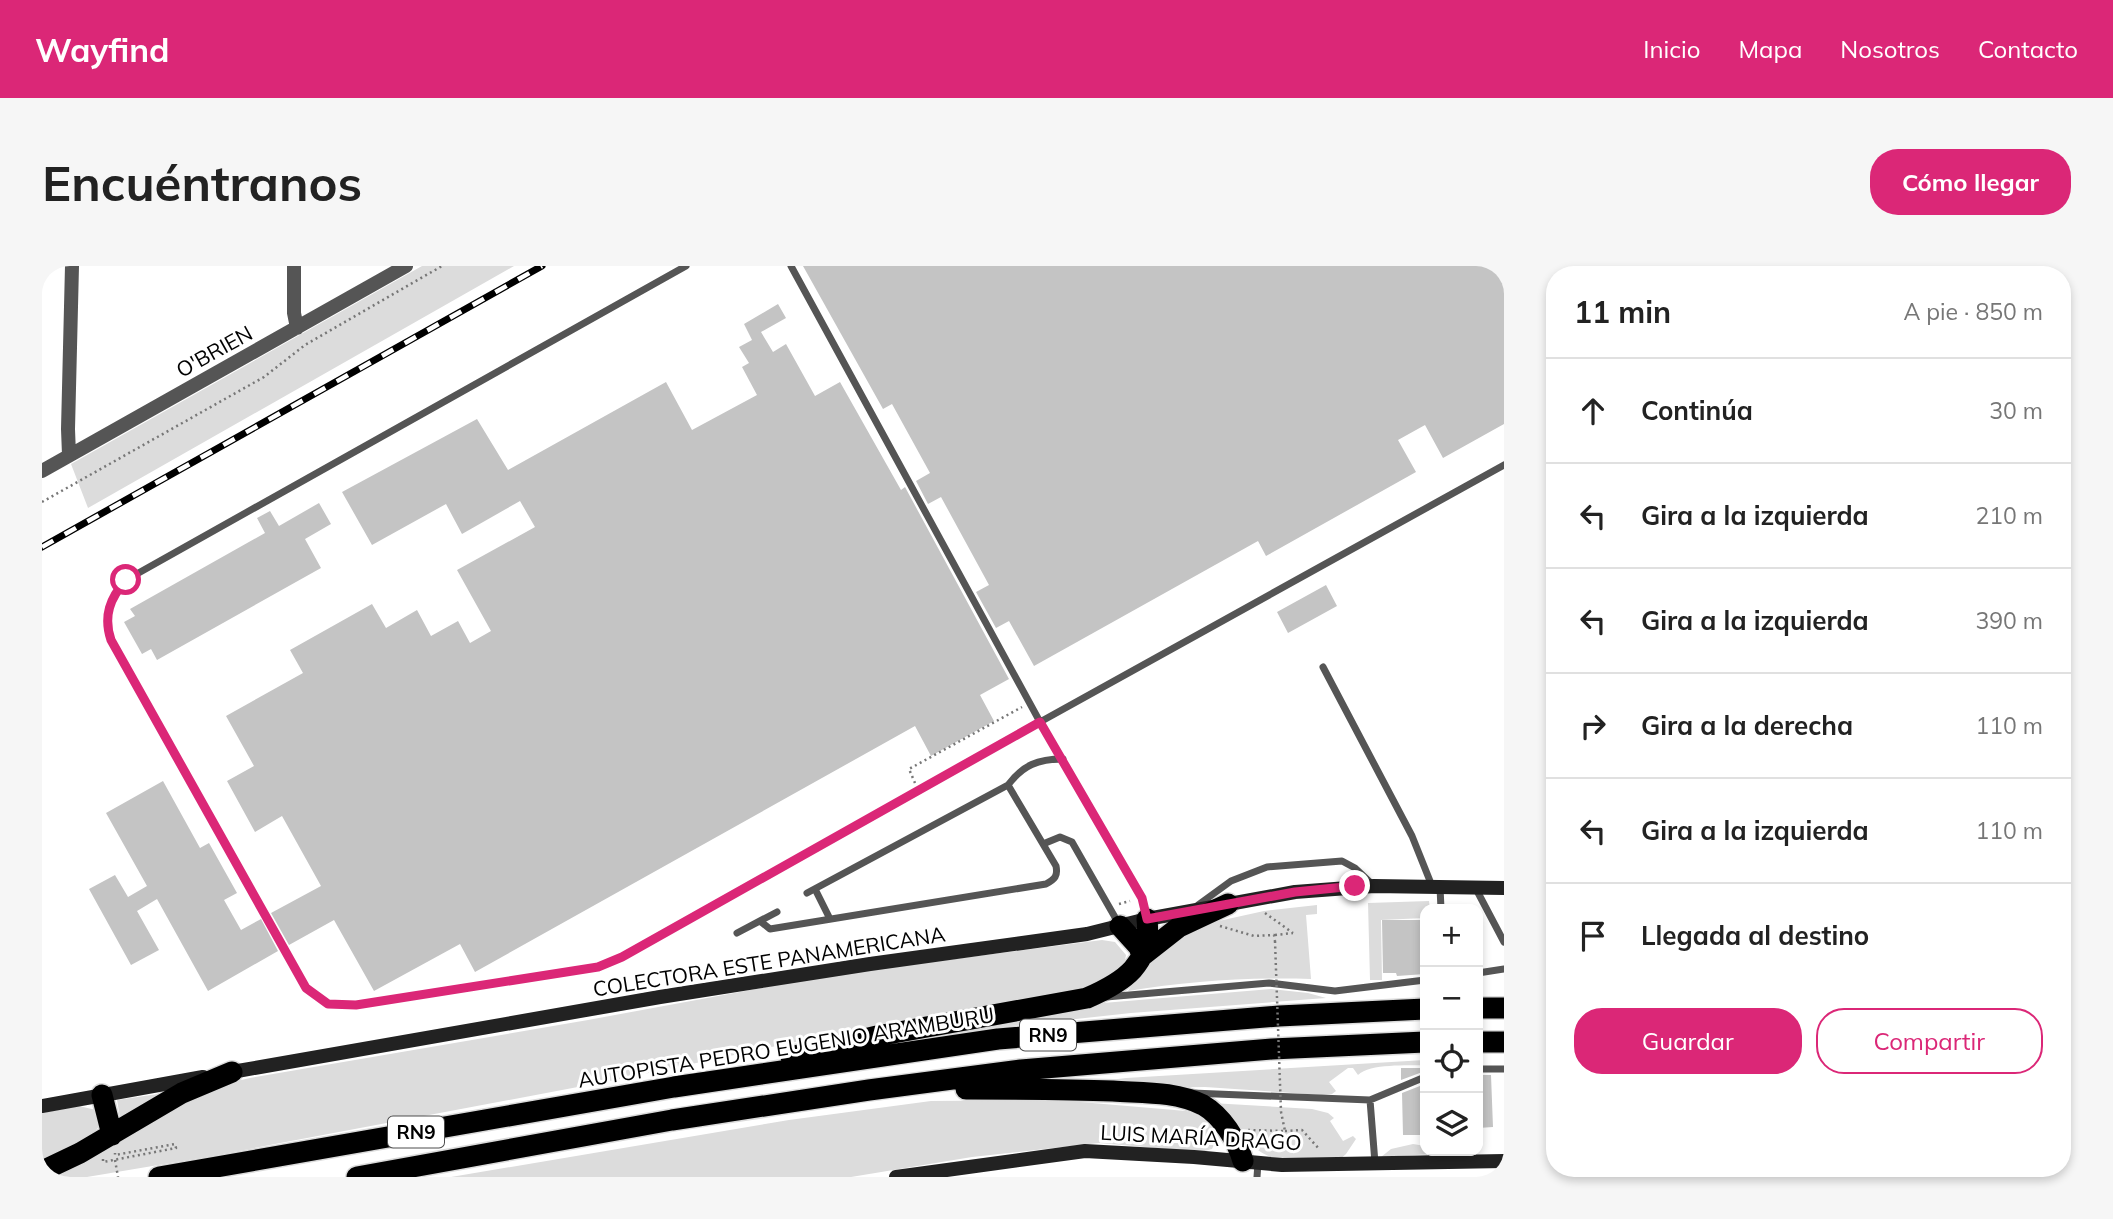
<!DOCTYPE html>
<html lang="es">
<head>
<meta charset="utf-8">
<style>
	:root { --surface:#fff; --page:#f6f6f6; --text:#222; --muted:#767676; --line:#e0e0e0; --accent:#db2777 }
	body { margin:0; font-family:Mulish,sans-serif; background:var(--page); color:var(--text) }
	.controls { position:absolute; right:21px; bottom:21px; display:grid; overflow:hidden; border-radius:14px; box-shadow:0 4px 10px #0003 }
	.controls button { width:63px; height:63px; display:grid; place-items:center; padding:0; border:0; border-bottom:2px solid var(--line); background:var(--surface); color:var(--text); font:35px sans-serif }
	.stop { position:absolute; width:21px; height:21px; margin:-16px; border:5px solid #db2777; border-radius:50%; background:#fff }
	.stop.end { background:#db2777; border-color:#fff; box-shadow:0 2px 7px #0008 }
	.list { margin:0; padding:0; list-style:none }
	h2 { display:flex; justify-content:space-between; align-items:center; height:91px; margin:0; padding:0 28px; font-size:30px }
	h2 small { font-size:23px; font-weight:400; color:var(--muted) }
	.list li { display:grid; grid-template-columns:46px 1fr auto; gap:21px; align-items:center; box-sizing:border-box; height:105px; padding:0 28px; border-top:2px solid var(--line) }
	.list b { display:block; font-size:26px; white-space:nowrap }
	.list em { font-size:23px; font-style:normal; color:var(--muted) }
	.actions { display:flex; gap:14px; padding:21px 28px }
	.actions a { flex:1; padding:16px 0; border:2px solid var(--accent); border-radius:28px; text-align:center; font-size:24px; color:var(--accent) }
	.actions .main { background:var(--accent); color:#fff }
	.icon { flex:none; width:38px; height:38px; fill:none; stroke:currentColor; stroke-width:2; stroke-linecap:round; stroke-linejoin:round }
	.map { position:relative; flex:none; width:1462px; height:911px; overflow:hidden; border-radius:28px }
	header { display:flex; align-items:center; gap:42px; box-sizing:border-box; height:98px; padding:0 35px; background:var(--accent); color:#fff }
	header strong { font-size:33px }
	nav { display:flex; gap:38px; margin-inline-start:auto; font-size:24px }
	.intro { display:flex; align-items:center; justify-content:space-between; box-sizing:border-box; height:168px; padding:0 42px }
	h1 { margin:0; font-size:49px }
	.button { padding:18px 32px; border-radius:28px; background:var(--accent); color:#fff; font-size:24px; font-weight:700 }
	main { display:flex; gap:42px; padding:0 42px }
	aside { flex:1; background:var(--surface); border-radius:28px; box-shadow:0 4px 10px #0003 }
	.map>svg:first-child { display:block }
	.green { fill:#dcdcdc }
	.building { fill:#c4c4c4 }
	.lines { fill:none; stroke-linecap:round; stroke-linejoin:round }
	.highway-casing { stroke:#dbdbdb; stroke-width:24 }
	.path { stroke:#777; stroke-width:2.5; stroke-dasharray:2 3.5; stroke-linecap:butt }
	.lane { stroke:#555; stroke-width:7 }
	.street { stroke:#555; stroke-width:14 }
	.secondary { stroke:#222; stroke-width:14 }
	.highway { stroke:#000; stroke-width:21 }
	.rail-casing { stroke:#000; stroke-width:7 }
	.rail { stroke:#fff; stroke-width:4.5; stroke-dasharray:13; stroke-linecap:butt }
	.path-bridge { stroke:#777; stroke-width:2.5; stroke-dasharray:2 3.5; stroke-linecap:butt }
	.route { stroke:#db2777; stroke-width:9 }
	.labels { text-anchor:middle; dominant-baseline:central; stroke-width:6; stroke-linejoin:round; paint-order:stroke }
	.shield { fill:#fff; stroke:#4c4c4c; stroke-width:2 }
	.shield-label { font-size:19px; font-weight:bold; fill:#000 }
	.street-label { font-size:21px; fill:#000; stroke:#fff }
</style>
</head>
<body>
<header>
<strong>Wayfind</strong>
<nav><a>Inicio</a><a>Mapa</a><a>Nosotros</a><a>Contacto</a></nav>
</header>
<div class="intro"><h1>Encuéntranos</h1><a class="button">Cómo llegar</a></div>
<main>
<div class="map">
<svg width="1462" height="911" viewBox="0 0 1462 911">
	<rect width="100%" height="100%" fill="#fff"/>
	<!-- green -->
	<path class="green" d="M380,0H472L46,242L29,198Z
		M1387,635L1388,643H1383V652L1339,654L1340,714H1328L1326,637Z
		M1275,639V648L1264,649L1269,713C1209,711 1146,715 1086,725L1108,692L1154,660L1222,645Z
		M1060,674L1073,676L1084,689L1082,700L1057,721L863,753L578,813L170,890L45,911H4L173,820L208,812L546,754L789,709Z
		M1229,723L1266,727L1284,732L1089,747L878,770L1037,739Z
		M1383,794V799C1366,800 1328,797 1316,809L1311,802H1306L1287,816L1294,825L1290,828L1280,829L1163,821L1097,822L1036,818L1084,812Z
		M116,828L78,852L75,834Z
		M1015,834L1144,845C1162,850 1181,863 1170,883L1159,886L1057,877L930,891L809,911H409L747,854L889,835Z
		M1169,837L1270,843L1286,847L1292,852L1288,855L1301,875L1311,870L1314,873L1304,888L1297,894C1279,894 1259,896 1241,894C1210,890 1189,858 1169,837Z
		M37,840L54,844L57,860L50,870L0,897V847Z
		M1371,878L1383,880V885H1401L1409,887L1339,891L1349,883Z"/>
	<!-- building -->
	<path class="building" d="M761,0H1462V158L1401,192L1383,159L1356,174L1374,206L1224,290L1216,275L992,400L967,355L954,362L934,326L947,319L899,231L886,238L874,215L888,207L850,138L841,143Z
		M736,38L744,52L719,66L731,86L744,78L773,130L798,116L859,224L863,221L967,413L938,429L952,455L889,490L873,460L433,706L418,678L332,725L292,654L247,679L229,647L279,620L240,550L213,566L185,515L212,500L184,450L261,407L248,384L330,338L344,362L375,344L389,370L416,355L428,377L449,365L415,304L493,261L478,235L420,268L404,238L330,279L300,226L435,153L466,204L624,116L650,164L715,129L700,101L707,97L697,81L710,74L702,58Z
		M277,237L289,258L263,273L279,302L115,394L109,383L100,388L82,356L93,350L88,343L223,267L215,252L228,245L237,260Z
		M1284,319L1295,340L1246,367L1235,346Z
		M121,515L158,582L167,577L195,627L182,634L199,664L219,653L236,685L166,725L115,633L95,645L117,684L89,699L47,623L73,609L86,631L105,620L64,547Z
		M1340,654H1381L1383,708L1355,710L1354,707H1341Z
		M1359,802H1383V805L1359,814Z
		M1436,809H1449L1451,861L1436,862Z
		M1383,818V869H1361L1360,827Z"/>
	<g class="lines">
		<defs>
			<path id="highway" d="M1078,660L1097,681L1100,690L1137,661L1186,638
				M1436,742H1462
				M1436,776H1462
				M749,791L835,770L1045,732C1082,716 1110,698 1105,653
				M924,823C973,823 1022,823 1071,825C1101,827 1133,825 1161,839C1180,850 1195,874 1201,895
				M60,829L70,869
				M0,905L38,887L140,827L190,806
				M117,911L632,821L956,773L1237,750L1383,743
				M315,911L630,854L827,824L979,804L1230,783L1383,776"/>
		</defs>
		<!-- highway casing -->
		<use href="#highway" class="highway-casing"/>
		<!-- path -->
		<path class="path" d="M0,236L222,111L263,79L400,0
			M873,517L867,503L980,441
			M1077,638L1088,635
			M1223,647L1251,667
			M1178,660L1212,670L1232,669L1233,675
			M1233,669L1251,667
			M1206,864L1243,865L1239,846
			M1243,865L1260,864L1278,884
			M61,893V896L134,882L133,878L73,889V887
			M73,894L76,911"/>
		<!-- lane -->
		<path class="lane" d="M644,0L84,314C68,332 61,350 69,374L264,722L287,738L314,739L556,701L580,691L998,456L1462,199
			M749,0L998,456L1100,632L1104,650
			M1281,401L1370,570L1390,620
			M1001,578L1018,571L1030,576L1078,660
			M1398,621L1399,643
			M1433,621L1462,676
			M773,623L788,653
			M765,627L966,519C981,499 996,493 1021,493
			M1156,639L1189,615L1225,601L1300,595L1313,602L1331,619
			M718,655L728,663L1004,618C1013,613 1016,610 1014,600L966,519
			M695,667L735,646
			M1436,707L1462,703
			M1064,731L1227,717L1293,725L1383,714
			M1436,803H1462
			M1150,827L1328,834L1383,811
			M1328,834L1333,897
			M1215,911L1216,897"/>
		<!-- street -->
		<path class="street" d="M252,0V47L255,62
			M27,189L26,163L30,0
			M0,205L364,0"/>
		<!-- secondary -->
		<path class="secondary" d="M184,807L618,731L828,698L1045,668L1105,653L1253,626L1332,620L1462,622
			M0,840L161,811
			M854,911L1043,885L1152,891L1240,899L1462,895"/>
		<!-- highway -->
		<use href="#highway" class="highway"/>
		<defs>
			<path id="rail" d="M0,281L500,0"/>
		</defs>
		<!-- rail casing -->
		<use href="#rail" class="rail-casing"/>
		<!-- rail -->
		<use href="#rail" class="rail"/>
		<!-- path-bridge -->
		<path class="path-bridge" d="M1233,675L1239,846"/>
	</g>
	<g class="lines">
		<!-- route -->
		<path class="route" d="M84,314C68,332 61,350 69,374L264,722L286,738L314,739L556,701L580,691L998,456L1100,632L1105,653L1253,626L1313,620"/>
	</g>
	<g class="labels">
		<!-- shield labels -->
		<g class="shield">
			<rect x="978" y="753.5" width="56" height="31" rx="5"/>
			<rect x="346" y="850.5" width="56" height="31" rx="5"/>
		</g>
		<g class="shield-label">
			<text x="1006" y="769">RN9</text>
			<text x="374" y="866">RN9</text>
		</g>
		<!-- street labels -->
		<g class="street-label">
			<text transform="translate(172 85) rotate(-29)">O'BRIEN</text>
			<text transform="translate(727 695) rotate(-9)">COLECTORA ESTE PANAMERICANA</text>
			<text transform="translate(744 781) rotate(-9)">AUTOPISTA PEDRO EUGENIO ARAMBURU</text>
			<text transform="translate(1159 871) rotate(3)">LUIS MARÍA DRAGO</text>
		</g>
	</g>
</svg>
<div class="controls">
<button>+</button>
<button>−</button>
<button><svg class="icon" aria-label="locate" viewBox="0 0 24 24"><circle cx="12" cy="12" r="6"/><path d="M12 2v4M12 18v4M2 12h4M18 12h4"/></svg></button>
<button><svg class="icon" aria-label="layers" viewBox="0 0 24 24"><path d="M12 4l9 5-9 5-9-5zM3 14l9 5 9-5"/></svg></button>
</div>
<div class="stop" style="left:84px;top:314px"></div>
<div class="stop end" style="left:1313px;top:620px"></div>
</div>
<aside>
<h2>11 min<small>A pie · 850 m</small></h2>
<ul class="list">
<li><svg class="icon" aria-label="ahead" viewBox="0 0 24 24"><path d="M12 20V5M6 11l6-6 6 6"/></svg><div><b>Continúa</b></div><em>30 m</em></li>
<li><svg class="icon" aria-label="left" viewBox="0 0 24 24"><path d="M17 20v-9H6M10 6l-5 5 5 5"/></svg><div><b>Gira a la izquierda</b></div><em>210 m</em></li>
<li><svg class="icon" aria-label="left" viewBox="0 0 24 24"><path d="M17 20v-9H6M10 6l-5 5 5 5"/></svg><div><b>Gira a la izquierda</b></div><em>390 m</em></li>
<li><svg class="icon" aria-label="right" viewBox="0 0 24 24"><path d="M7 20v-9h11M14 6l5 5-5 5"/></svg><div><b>Gira a la derecha</b></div><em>110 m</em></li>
<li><svg class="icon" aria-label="left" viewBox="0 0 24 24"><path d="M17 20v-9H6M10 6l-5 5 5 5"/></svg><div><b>Gira a la izquierda</b></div><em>110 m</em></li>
<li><svg class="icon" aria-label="arrive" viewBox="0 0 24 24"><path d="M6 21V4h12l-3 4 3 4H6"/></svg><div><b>Llegada al destino</b></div></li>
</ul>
<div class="actions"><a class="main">Guardar</a><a>Compartir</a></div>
</aside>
</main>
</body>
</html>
